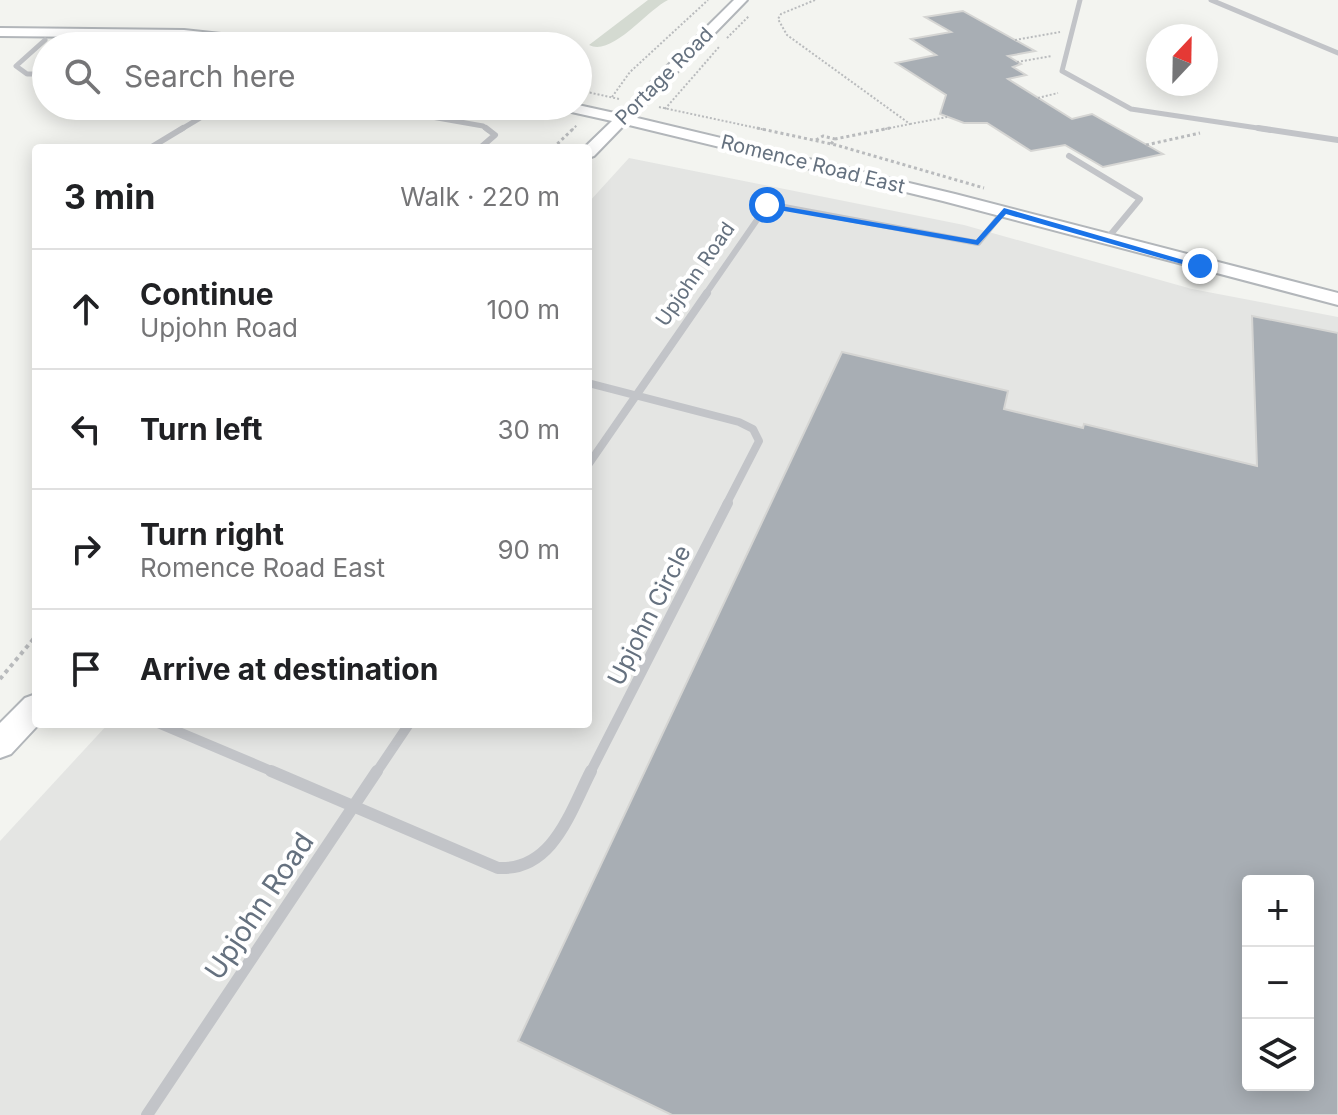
<!DOCTYPE html>
<html lang="en">
<head>
<meta charset="utf-8">
<style>
	:root { --surface:#fff; --page:#f2f2f2; --text:#202124; --muted:#757577; --line:#e0e0e0 }
	body { margin:0; font-family:Inter,sans-serif; background:var(--page); color:var(--text) }
	.controls { position:absolute; right:24px; bottom:24px; display:grid; overflow:hidden; border-radius:8px; box-shadow:0 4px 20px #0003 }
	.controls button { width:72px; height:72px; display:grid; place-items:center; padding:0; border:0; border-bottom:2px solid var(--line); background:var(--surface); color:var(--text); font:40px sans-serif }
	.compass { position:absolute; left:1146px; top:24px; width:72px; height:72px; border-radius:50%; background:var(--surface); box-shadow:0 4px 20px #0003; rotate:22deg }
	.stop { position:absolute; width:24px; height:24px; margin:-18px; border:6px solid #1a73e8; border-radius:50%; background:#fff }
	.stop.end { background:#1a73e8; border-color:#fff; box-shadow:0 2px 8px #0008 }
	.list { margin:0; padding:0; list-style:none }
	h2 { display:flex; justify-content:space-between; align-items:center; height:104px; margin:0; padding:0 32px; font-size:34px }
	h2 small { font-size:26px; font-weight:400; color:var(--muted) }
	.list li { display:grid; grid-template-columns:52px 1fr auto; gap:24px; align-items:center; box-sizing:border-box; height:120px; padding:0 32px; border-top:2px solid var(--line) }
	.list b { display:block; font-size:30px; white-space:nowrap }
	.list p { margin:0; font-size:26px; white-space:nowrap; color:var(--muted) }
	.list em { font-size:26px; font-style:normal; color:var(--muted) }
	.icon { flex:none; width:44px; height:44px; fill:none; stroke:currentColor; stroke-width:2; stroke-linecap:round; stroke-linejoin:round }
	.map { position:relative; flex:none; width:1338px; height:1115px; overflow:hidden }
	.search { position:absolute; background:var(--surface); box-shadow:0 4px 20px #0003; left:32px; top:32px; width:560px; height:88px; display:flex; align-items:center; gap:20px; box-sizing:border-box; padding:0 28px; border-radius:44px; color:var(--muted); font-size:30px }
	.panel { position:absolute; background:var(--surface); box-shadow:0 4px 20px #0003; left:32px; top:144px; width:560px; height:584px; border-radius:8px }
	.map>svg:first-child { display:block }
	.built { fill:#e4e5e3; fill-rule:evenodd }
	.green { fill:#d4dad1 }
	.building { fill:#a8aeb4; stroke:#d5d5d3; stroke-width:2; fill-rule:evenodd }
	.lines { fill:none; stroke-linecap:round; stroke-linejoin:round }
	.secondary-casing { stroke:#b2b6ba; stroke-width:4 }
	.path-far2 { stroke:#b9bbbd; stroke-width:2; stroke-dasharray:2 2; stroke-linecap:butt }
	.path-far1 { stroke:#b9bbbd; stroke-width:3; stroke-dasharray:3 3; stroke-linecap:butt }
	.path { stroke:#b9bbbd; stroke-width:4; stroke-dasharray:4 4; stroke-linecap:butt }
	.lane-far4 { stroke:#c2c4c8; stroke-width:5 }
	.lane-far3 { stroke:#c2c4c8; stroke-width:6 }
	.lane-far2 { stroke:#c2c4c8; stroke-width:8 }
	.lane-far1 { stroke:#c2c4c8; stroke-width:10 }
	.lane { stroke:#c2c4c8; stroke-width:12 }
	.secondary { fill:#fff; fill-rule:evenodd }
	.route { fill:#1a73e8 }
	.labels { text-anchor:middle; dominant-baseline:central; stroke-width:8; stroke-linejoin:round; paint-order:stroke }
	.far-street-label { font-size:20px; fill:#65717f; stroke:#fff }
	.street-label { font-size:24px; fill:#65717f; stroke:#fff }
	.near-street-label { font-size:28px; fill:#65717f; stroke:#fff }
</style>
</head>
<body>
<div class="map">
<svg width="1338" height="1115" viewBox="0 0 1338 1115">
	<rect width="100%" height="100%" fill="#f3f4f0"/>
	<!-- built -->
	<path class="built" d="M629,158L964,225L1192,289L1338,317V1115H0V841L108,724H588V203ZM1248,881H1308V1085H1248Z"/>
	<!-- green -->
	<path class="green" d="M648,0H668C647,10 612,57 589,45Z"/>
	<!-- building -->
	<path class="building" d="M963,11L1035,51L1008,56L1021,64L1013,67L1026,75L1008,79L1072,119L1092,114L1163,154L1103,167L1065,145L1031,151L987,123H964L940,114L946,95L896,63L936,55L911,39L951,32L925,17Z
		M1252,316L1338,333V1115H672L518,1041L842,352L1008,391L1004,409L1083,428L1084,424L1257,466ZM1248,881H1308V1085H1248Z"/>
	<g class="lines">
		<defs>
			<path id="secondary" d="M734,0H747L633,117L955,194L1338,293V305L943,201L625,124L594,156L588,158V148H584L612,121L558,109L556,106L578,105L619,114Z
				M0,28L184,30L296,42L303,46H260L184,38L0,36Z
				M36,694V724H39L11,754L0,758V723L25,698Z"/>
		</defs>
		<!-- secondary casing -->
		<use href="#secondary" class="secondary-casing"/>
		<!-- path-far2 -->
		<path class="path-far2" d="M815,0L781,14L778,19L787,35L910,124L880,130
			M727,38L749,16
			M1015,40L1060,32
			M314,43L333,46
			M1017,62L1052,56
			M578,90L619,99
			M612,97L630,72L708,0
			M1038,98L1058,93
			M659,107L766,130
			M665,109L719,47
			M910,124L947,117
			M572,130L577,125"/>
		<!-- path-far1 -->
		<path class="path-far1" d="M757,128L836,145L984,188
			M816,140L823,136L835,139
			M831,144L835,139L890,128
			M1146,145L1200,133
			M553,148L574,128"/>
		<!-- path -->
		<path class="path" d="M0,679L36,636"/>
		<!-- lane-far4 -->
		<path class="lane-far4" d="M1080,0L1062,71L1131,109L1271,130
			M1211,0L1338,53
			M45,40L16,66L27,74H46
			M369,106L483,126L488,130
			M180,130L220,106"/>
		<!-- lane-far3 -->
		<path class="lane-far3" d="M1258,128L1338,140
			M150,148L183,128
			M480,148L495,135L486,128
			M1069,156L1140,199L1106,240
			M705,295L768,204L978,243L1004,211"/>
		<!-- lane-far2 -->
		<path class="lane-far2" d="M588,383L739,422L753,429L759,441L726,505
			M588,465L707,293"/>
		<!-- lane-far1 -->
		<path class="lane-far1" d="M160,724L276,773
			M376,773L409,724
			M590,773L728,503"/>
		<!-- lane -->
		<path class="lane" d="M271,771L498,868C553,871 570,812 591,771
			M147,1115L377,771"/>
		<!-- secondary -->
		<use href="#secondary" class="secondary"/>
	</g>
	<!-- route -->
	<path class="route" d="M764,203L976,240L1004,208L1204,266L1196,268L1006,214L978,245L767,208Z"/>
	<g class="labels">
		<!-- far-street labels -->
		<g class="far-street-label">
			<text transform="translate(664 76) rotate(-45)">Portage Road</text>
			<text transform="translate(813 164) rotate(14)">Romence Road East</text>
			<text transform="translate(695 274) rotate(-55)">Upjohn Road</text>
		</g>
		<!-- street labels -->
		<g class="street-label">
			<text transform="translate(649 615) rotate(-63)">Upjohn Circle</text>
		</g>
		<!-- near-street labels -->
		<g class="near-street-label">
			<text transform="translate(259 906) rotate(-56)">Upjohn Road</text>
		</g>
	</g>
</svg>
<div class="controls">
<button>+</button>
<button>−</button>
<button><svg class="icon" aria-label="layers" viewBox="0 0 24 24"><path d="M12 4l9 5-9 5-9-5zM3 14l9 5 9-5"/></svg></button>
</div>
<svg class="compass" viewBox="-18 -18 36 36"><path d="M0-13l5 13h-10z" fill="#e53935"/><path d="M0 13l5-13h-10z" fill="#757577"/></svg>
<div class="stop" style="left:767px;top:205px"></div>
<div class="stop end" style="left:1200px;top:266px"></div>
<div class="search"><svg class="icon" aria-label="search" viewBox="0 0 24 24"><circle cx="10" cy="10" r="6"/><path d="M15 15l6 6"/></svg>Search here</div>
<section class="panel">
<h2>3 min<small>Walk · 220 m</small></h2>
<ul class="list">
<li><svg class="icon" aria-label="ahead" viewBox="0 0 24 24"><path d="M12 20V5M6 11l6-6 6 6"/></svg><div><b>Continue</b><p>Upjohn Road</p></div><em>100 m</em></li>
<li><svg class="icon" aria-label="left" viewBox="0 0 24 24"><path d="M17 20v-9H6M10 6l-5 5 5 5"/></svg><div><b>Turn left</b></div><em>30 m</em></li>
<li><svg class="icon" aria-label="right" viewBox="0 0 24 24"><path d="M7 20v-9h11M14 6l5 5-5 5"/></svg><div><b>Turn right</b><p>Romence Road East</p></div><em>90 m</em></li>
<li><svg class="icon" aria-label="arrive" viewBox="0 0 24 24"><path d="M6 21V4h12l-3 4 3 4H6"/></svg><div><b>Arrive at destination</b></div></li>
</ul>
</section>
</div>
</body>
</html>
